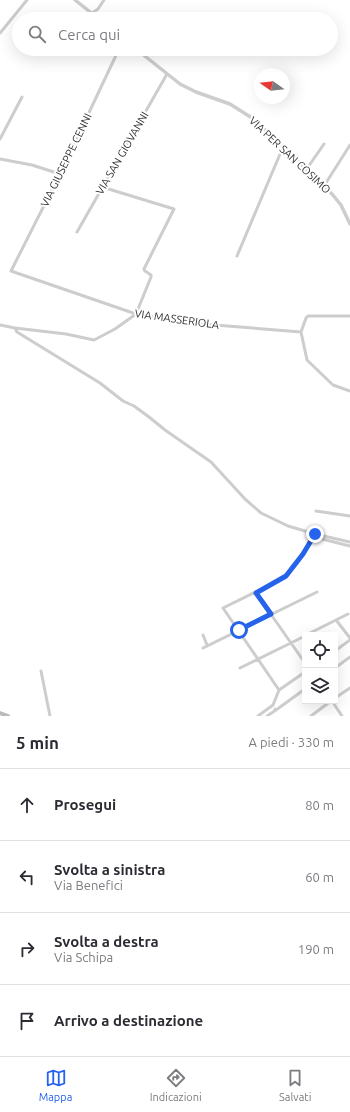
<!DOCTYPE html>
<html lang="it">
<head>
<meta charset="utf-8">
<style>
	:root { --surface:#fff; --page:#f7f7f7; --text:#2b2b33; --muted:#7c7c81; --line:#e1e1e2; --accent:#2563eb }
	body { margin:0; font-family:Ubuntu,sans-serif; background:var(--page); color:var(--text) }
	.controls { position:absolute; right:12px; bottom:12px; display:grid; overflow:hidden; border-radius:0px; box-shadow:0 4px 16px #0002 }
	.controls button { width:36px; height:36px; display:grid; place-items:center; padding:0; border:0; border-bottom:1px solid var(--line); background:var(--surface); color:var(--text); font:20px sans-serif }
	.compass { position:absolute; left:254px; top:68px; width:36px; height:36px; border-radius:50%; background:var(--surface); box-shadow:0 4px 16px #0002; rotate:284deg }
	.stop { position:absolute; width:12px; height:12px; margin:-9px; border:3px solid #2563eb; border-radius:50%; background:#fff }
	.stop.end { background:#2563eb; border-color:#fff; box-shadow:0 1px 4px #0008 }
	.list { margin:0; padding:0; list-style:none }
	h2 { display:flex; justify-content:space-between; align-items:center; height:52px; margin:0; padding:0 16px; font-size:17px }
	h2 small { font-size:13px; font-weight:400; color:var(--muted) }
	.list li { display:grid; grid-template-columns:26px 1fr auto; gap:12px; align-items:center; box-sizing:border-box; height:72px; padding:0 16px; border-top:1px solid var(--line) }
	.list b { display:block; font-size:15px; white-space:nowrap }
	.list p { margin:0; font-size:13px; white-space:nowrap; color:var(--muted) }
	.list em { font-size:13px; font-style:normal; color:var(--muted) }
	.icon { flex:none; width:22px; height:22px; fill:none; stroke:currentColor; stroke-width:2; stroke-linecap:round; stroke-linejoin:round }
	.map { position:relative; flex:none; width:350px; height:716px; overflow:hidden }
	.search { position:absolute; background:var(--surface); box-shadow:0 4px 16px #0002; left:12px; right:12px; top:12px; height:44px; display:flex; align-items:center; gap:10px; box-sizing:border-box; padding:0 14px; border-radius:22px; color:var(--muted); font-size:15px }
	.sheet { height:340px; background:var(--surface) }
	nav { display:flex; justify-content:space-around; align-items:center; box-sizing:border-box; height:56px; border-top:1px solid var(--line); background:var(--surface); font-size:11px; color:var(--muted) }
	nav a { display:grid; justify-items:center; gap:2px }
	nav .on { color:var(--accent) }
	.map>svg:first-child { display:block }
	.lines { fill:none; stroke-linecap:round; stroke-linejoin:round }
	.minor { stroke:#cdcdcd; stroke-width:3 }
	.tertiary { stroke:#cdcdcd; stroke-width:3.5 }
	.secondary { stroke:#bababa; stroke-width:4 }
	.route { stroke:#2563eb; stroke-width:5 }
	.labels { text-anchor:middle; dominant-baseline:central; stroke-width:4; stroke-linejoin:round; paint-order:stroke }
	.street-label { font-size:11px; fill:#303030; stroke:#fff }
</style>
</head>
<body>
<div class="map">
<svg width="350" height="716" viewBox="0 0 350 716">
	<rect width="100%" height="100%" fill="#fff"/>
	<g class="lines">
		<!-- minor -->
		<path class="minor" d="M92,13L98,9L104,0
			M0,33L27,0
			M119,49L60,174L11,271L136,314L202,324L301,332
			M0,139L22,97
			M0,159L32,165L60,174
			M306,170L324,144
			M324,186L350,145
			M77,232L167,74
			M237,256L283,147
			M350,316H308L306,318L301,332L307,360L333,385L350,391
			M0,325L15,328L66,334L94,340L115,329L136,314L151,277V275L145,271L144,269L174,209L102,187
			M15,328L17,332L100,383L123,401L134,406L149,417L165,430L211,462L245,499L261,513L288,526L315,534L303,554L286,577L223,608L279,690
			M316,511L350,516
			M350,542L315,534L318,538L350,546
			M256,593L305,663
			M336,620L350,638
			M203,635L207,645
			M306,635L348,614
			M203,648L317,592
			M335,651L350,640
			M240,668L305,636
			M335,668L350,657
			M41,671L50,716
			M335,698L350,688
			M332,701L342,716
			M276,710L305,689
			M258,716L273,705L279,690L305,672
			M267,716L276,710L275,709
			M311,716L331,701"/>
		<!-- tertiary -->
		<path class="tertiary" d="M75,0L99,19
			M136,49L180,84L196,92L230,104L252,118L274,138L332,194L341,205L350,224"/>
		<!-- secondary -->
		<path class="secondary" d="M0,713L8,716"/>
	</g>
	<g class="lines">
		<!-- route -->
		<path class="route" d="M239,630L271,614L256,593L286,576L303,554L315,534"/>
	</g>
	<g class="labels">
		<!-- street labels -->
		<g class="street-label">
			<text transform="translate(122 153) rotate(-60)">VIA SAN GIOVANNI</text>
			<text transform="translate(290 155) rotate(43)">VIA PER SAN COSIMO</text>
			<text transform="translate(66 160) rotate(-64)">VIA GIUSEPPE CENNI</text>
			<text transform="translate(177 319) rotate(8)">VIA MASSERIOLA</text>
		</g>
	</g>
</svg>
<div class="controls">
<button><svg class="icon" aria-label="locate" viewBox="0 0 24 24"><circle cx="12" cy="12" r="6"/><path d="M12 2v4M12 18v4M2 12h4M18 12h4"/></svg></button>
<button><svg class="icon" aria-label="layers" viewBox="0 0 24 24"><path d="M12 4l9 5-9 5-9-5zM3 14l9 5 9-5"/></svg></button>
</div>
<svg class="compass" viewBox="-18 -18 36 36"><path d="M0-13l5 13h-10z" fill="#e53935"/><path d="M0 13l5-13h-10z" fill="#7c7c81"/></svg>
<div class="stop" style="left:239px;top:630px"></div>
<div class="stop end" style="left:315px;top:534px"></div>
<div class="search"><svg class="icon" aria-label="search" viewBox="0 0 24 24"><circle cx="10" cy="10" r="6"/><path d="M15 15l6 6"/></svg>Cerca qui</div>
</div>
<section class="sheet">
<h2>5 min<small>A piedi · 330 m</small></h2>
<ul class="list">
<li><svg class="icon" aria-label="ahead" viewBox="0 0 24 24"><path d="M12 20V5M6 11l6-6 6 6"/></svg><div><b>Prosegui</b></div><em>80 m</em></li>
<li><svg class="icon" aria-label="left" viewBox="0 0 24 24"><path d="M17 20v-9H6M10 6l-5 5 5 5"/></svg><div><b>Svolta a sinistra</b><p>Via Benefici</p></div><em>60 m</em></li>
<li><svg class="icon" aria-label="right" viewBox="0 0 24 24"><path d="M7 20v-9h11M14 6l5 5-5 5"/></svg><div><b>Svolta a destra</b><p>Via Schipa</p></div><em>190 m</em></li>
<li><svg class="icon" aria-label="arrive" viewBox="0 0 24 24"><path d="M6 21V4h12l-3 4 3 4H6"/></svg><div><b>Arrivo a destinazione</b></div></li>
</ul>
</section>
<nav>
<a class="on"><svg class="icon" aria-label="map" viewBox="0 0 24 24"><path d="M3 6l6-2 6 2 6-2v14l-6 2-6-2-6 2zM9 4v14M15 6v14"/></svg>Mappa</a>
<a><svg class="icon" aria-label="directions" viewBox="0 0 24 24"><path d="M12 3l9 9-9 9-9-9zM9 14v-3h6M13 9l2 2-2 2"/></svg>Indicazioni</a>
<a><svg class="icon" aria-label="saved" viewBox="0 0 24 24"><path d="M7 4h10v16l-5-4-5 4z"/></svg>Salvati</a>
</nav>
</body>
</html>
